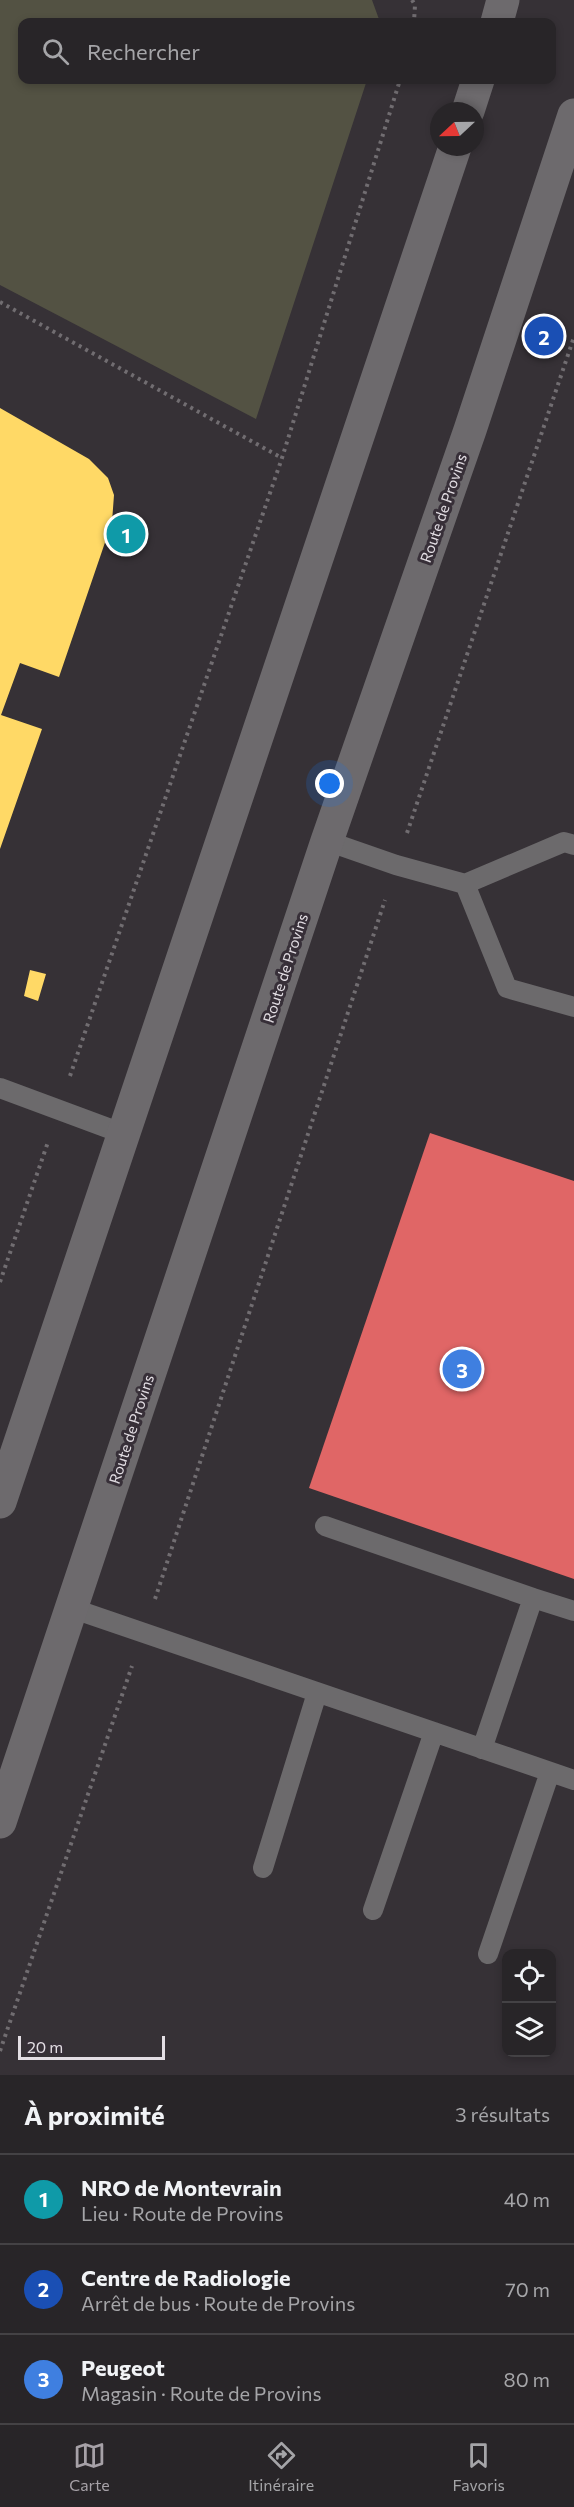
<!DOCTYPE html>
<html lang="fr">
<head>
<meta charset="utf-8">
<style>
	:root { --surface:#282528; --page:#343134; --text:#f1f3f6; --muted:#a5a5a8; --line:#444245; --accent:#a6a1a7 }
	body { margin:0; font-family:Commissioner,sans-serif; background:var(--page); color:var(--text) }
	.controls { position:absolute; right:18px; bottom:18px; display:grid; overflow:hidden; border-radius:12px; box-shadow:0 3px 9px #0003 }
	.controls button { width:54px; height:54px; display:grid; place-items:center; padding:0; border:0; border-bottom:2px solid var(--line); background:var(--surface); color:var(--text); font:30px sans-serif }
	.compass { position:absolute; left:430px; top:102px; width:54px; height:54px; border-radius:50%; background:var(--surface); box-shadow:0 3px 9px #0003; rotate:248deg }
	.scale { position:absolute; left:18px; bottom:15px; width:147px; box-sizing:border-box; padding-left:6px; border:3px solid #e3dee4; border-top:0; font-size:16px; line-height:21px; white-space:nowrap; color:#e3dee4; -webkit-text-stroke:4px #372f38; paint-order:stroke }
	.you { position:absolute; left:330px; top:784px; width:21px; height:21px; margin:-15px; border:4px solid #fff; border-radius:50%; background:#1a73e8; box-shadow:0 0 0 9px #1a73e833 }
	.badge { display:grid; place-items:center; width:39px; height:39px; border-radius:50%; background:var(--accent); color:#fff; font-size:20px; font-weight:700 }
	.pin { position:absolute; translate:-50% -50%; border:3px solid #fff; box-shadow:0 2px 6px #0006 }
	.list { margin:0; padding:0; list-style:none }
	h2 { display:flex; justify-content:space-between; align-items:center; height:78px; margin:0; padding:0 24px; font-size:26px }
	h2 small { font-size:20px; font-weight:400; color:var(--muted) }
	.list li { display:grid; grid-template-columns:39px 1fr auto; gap:18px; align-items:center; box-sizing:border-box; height:90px; padding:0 24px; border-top:2px solid var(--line) }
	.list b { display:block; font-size:22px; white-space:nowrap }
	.list p { margin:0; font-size:20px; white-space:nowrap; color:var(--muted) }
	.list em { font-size:20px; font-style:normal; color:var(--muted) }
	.icon { flex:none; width:33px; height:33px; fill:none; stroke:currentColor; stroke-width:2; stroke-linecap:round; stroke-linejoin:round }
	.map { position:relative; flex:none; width:574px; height:2075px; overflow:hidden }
	.search { position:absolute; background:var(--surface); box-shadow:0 3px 9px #0003; left:18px; right:18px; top:18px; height:66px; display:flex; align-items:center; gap:15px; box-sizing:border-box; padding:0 21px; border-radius:12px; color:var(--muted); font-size:22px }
	.sheet { height:348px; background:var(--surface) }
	nav { display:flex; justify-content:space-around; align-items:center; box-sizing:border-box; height:84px; border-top:2px solid var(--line); background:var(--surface); font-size:16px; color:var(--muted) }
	nav a { display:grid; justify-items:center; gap:3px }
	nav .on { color:var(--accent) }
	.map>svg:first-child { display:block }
	.green { fill:#535243 }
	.homes { fill:#ffd966 }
	.shops { fill:#e06666 }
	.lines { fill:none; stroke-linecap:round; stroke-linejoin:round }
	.path { stroke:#716d71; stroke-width:4; stroke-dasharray:3 4.5; stroke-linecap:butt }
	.service { stroke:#6c6a6c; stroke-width:20 }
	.primary { stroke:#6d6a6d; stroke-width:33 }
	.labels { text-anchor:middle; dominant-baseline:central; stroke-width:6; stroke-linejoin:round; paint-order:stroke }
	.street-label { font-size:15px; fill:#e3dee4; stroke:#372f38 }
</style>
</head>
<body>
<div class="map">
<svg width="574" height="2075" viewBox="0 0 574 2075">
	<rect width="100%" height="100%" fill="#363136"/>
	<!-- green -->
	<path class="green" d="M0,0H372L380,22H22V80H367L256,419L0,285Z"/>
	<!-- homes -->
	<path class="homes" d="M0,408L89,459L108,478L114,495L112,522L59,677L20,663L1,715L42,729L0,849Z
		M123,513L141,519L128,554L111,548Z
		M30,970L46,974L38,1001L24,996Z"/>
	<!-- shops -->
	<path class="shops" d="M430,1133L574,1181V1579L309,1488Z"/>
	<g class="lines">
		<!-- path -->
		<path class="path" d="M412,0L415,5L414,22
			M0,302L282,458
			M407,833L574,337
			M70,1076L282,458L400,80
			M0,1282L48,1142
			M155,1599L385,900
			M0,2051L132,1666"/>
		<!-- service -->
		<path class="service" d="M327,841L396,865L465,884
			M574,845L564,842L465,884L507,988L574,1007
			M0,1088L124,1134
			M325,1526L533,1598L482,1749
			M533,1598L574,1611
			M71,1608L574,1780
			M263,1868L317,1693
			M373,1910L434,1732
			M488,1954L550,1772"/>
		<!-- primary -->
		<path class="primary" d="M497,22L503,0
			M468,111L478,80
			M0,1502L455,147
			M0,1822L327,841L470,430L574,115"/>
	</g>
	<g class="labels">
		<!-- street labels -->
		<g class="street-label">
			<text transform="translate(443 508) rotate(-71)">Route de Provins</text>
			<text transform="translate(285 968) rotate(-72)">Route de Provins</text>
			<text transform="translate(131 1429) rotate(-72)">Route de Provins</text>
		</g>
	</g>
</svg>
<div class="controls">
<button><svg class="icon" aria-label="locate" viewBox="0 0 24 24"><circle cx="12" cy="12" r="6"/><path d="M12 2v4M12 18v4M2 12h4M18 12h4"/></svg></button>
<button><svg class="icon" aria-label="layers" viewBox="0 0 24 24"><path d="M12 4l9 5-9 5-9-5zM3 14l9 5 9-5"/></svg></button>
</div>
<svg class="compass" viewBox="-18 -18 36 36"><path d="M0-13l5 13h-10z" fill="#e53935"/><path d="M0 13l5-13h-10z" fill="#a5a5a8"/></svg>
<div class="scale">20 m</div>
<div class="you"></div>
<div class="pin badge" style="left:126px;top:534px;background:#0f9aa8">1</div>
<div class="pin badge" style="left:544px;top:336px;background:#1a4fb4">2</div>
<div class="pin badge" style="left:462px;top:1369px;background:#3f7fe0">3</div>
<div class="search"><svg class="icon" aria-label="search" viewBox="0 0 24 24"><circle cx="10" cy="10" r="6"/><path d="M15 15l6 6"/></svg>Rechercher</div>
</div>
<section class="sheet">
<h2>À proximité<small>3 résultats</small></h2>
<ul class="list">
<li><span class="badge" style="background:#0f9aa8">1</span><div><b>NRO de Montevrain</b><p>Lieu · Route de Provins</p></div><em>40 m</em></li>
<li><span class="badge" style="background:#1a4fb4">2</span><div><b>Centre de Radiologie</b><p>Arrêt de bus · Route de Provins</p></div><em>70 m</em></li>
<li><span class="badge" style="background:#3f7fe0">3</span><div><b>Peugeot</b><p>Magasin · Route de Provins</p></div><em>80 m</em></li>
</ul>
</section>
<nav>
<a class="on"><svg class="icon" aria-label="map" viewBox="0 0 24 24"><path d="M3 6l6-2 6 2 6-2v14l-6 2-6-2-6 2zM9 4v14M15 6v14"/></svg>Carte</a>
<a><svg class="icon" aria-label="directions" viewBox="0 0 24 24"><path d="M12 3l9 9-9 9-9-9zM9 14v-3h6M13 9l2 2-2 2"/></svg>Itinéraire</a>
<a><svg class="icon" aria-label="saved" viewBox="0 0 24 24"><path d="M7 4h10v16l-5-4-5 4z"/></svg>Favoris</a>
</nav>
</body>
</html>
